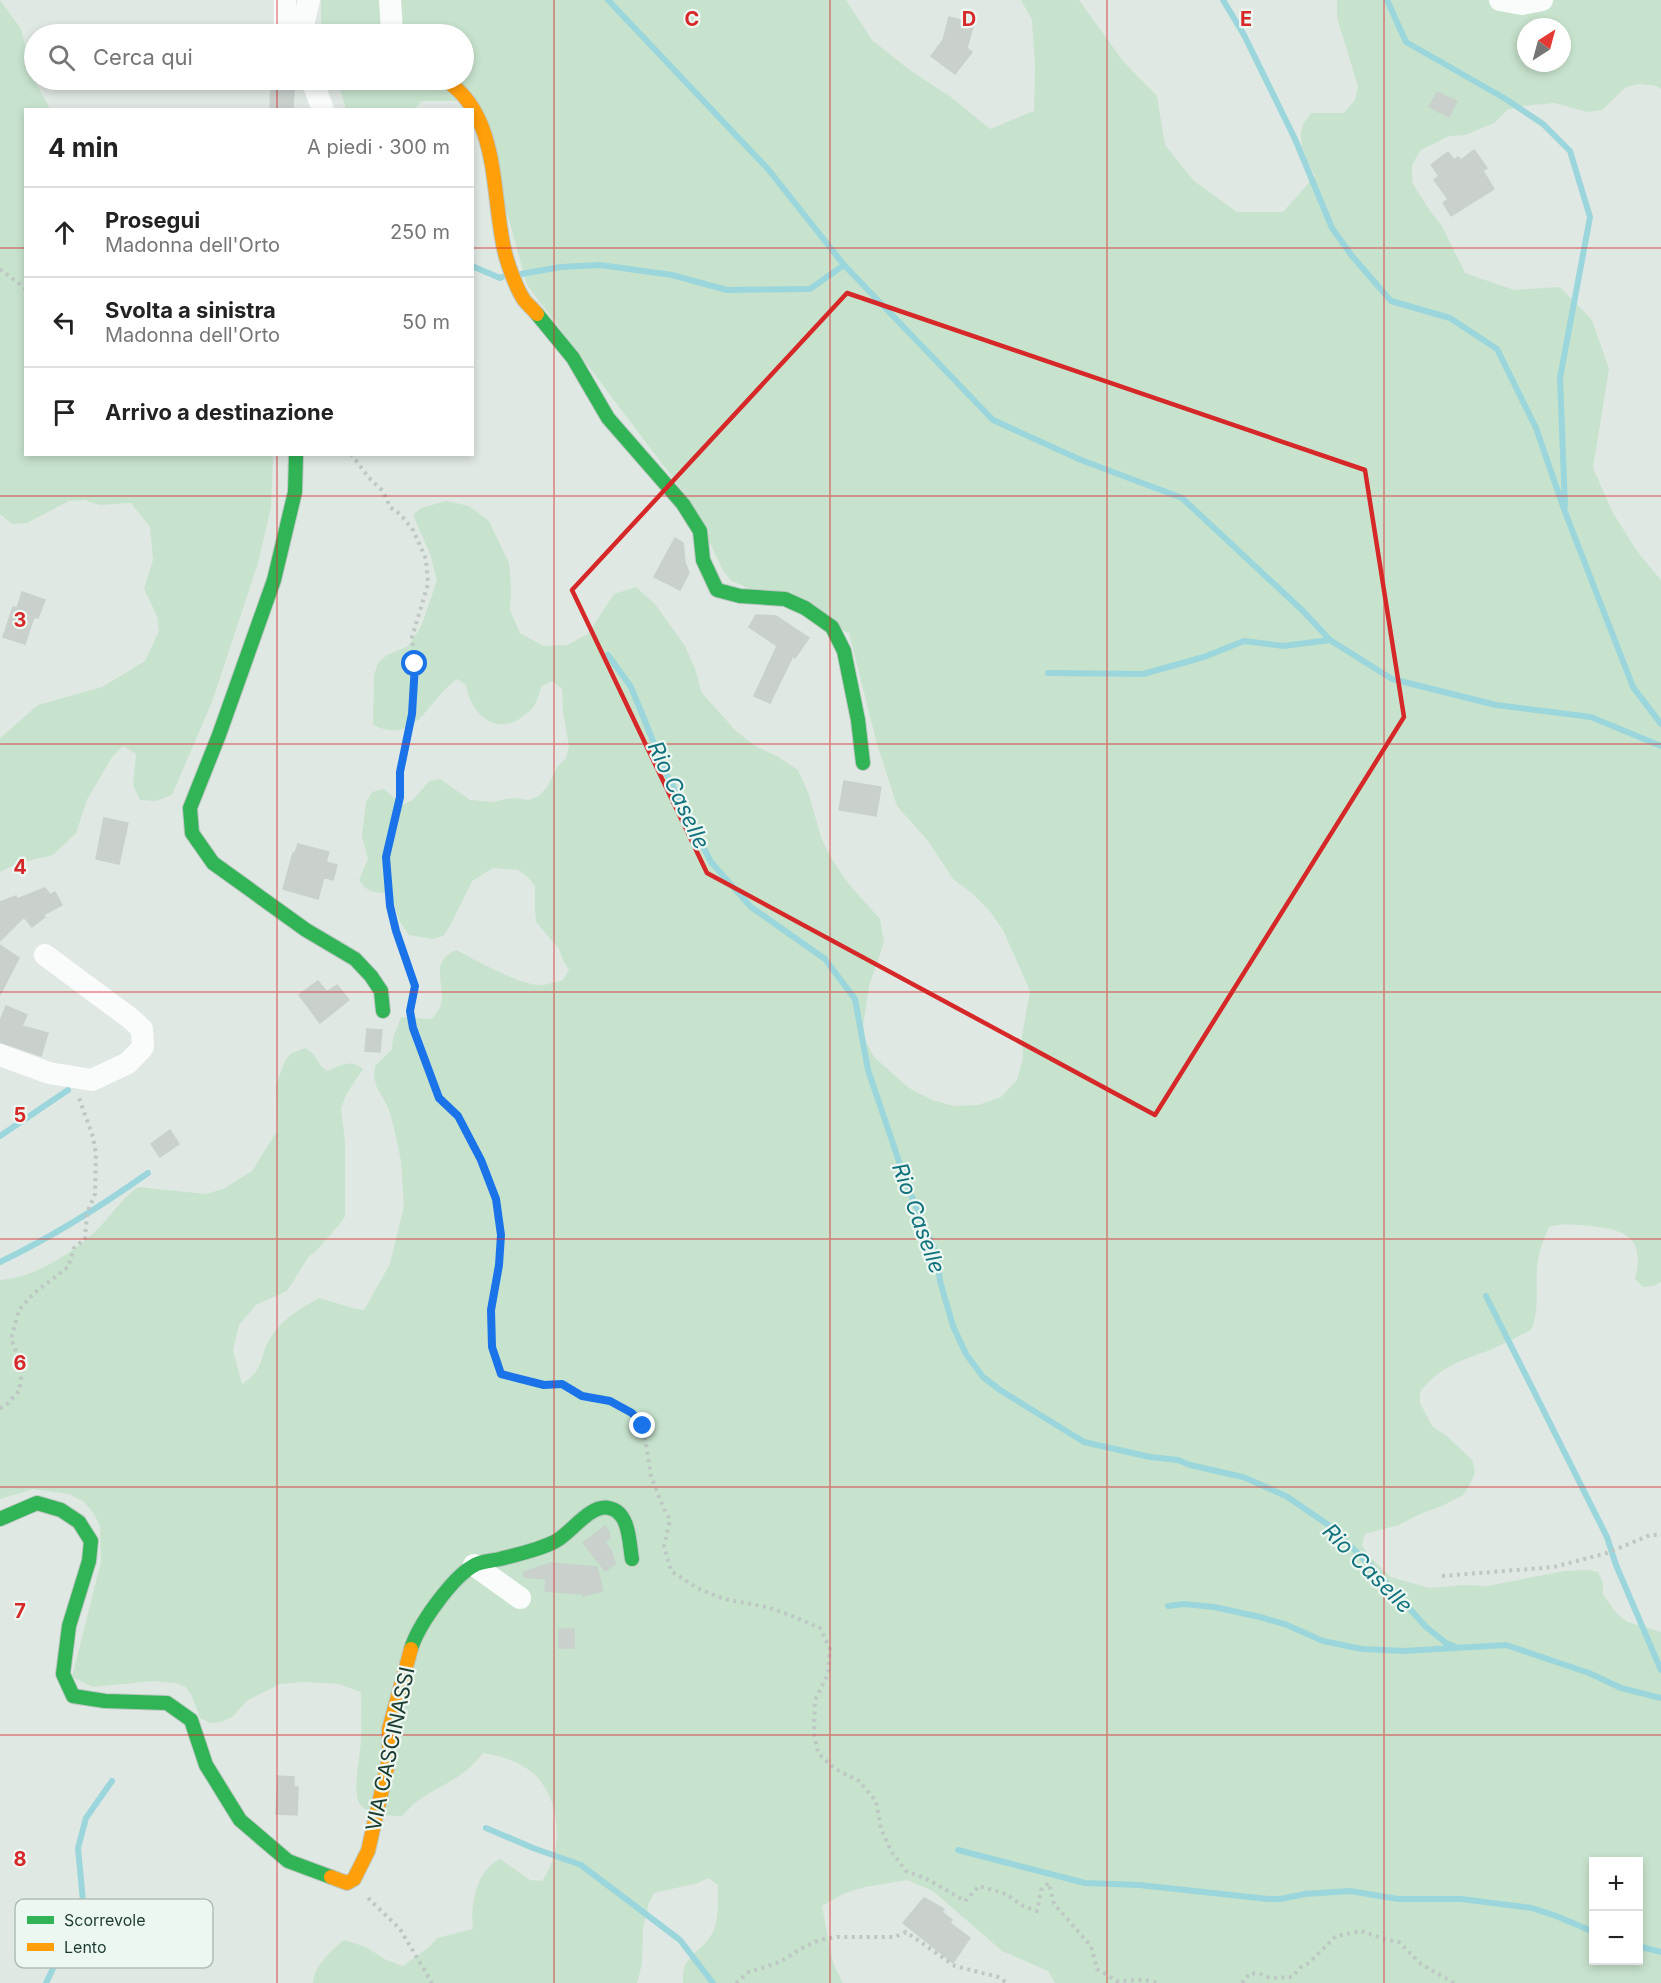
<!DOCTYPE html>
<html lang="it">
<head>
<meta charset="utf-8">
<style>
	:root { --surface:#fff; --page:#f6f6f6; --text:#222; --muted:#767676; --line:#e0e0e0 }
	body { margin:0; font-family:Inter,sans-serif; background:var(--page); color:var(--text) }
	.controls { position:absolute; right:18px; bottom:18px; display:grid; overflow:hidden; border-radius:0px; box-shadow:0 3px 9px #0003 }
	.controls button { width:54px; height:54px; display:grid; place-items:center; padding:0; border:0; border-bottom:2px solid var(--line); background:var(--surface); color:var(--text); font:30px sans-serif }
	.compass { position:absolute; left:1517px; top:18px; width:54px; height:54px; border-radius:50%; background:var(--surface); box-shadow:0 3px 9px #0003; rotate:36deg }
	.stop { position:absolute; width:18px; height:18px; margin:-14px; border:4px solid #1a73e8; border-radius:50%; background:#fff }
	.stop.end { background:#1a73e8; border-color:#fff; box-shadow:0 2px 6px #0008 }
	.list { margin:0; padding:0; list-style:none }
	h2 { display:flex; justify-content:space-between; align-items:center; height:78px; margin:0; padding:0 24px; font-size:26px }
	h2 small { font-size:20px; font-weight:400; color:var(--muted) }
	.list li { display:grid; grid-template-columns:39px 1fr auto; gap:18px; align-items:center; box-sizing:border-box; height:90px; padding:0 24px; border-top:2px solid var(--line) }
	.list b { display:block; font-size:22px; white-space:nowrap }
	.list p { margin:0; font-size:20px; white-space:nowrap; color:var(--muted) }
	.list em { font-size:20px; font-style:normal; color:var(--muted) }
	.icon { flex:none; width:33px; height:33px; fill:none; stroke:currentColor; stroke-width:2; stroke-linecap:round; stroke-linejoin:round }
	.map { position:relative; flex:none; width:1661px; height:1983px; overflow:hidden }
	.search { position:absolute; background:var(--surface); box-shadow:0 3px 9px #0003; left:24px; top:24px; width:450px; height:66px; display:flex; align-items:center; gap:15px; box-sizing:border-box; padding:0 21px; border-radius:33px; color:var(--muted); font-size:22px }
	.panel { position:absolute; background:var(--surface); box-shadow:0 3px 9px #0003; left:24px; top:108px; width:450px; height:348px; border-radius:0px }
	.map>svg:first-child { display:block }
	.green { fill:#c7e3cd; fill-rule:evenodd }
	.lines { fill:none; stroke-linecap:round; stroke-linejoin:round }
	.stream { stroke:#9ad6db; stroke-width:6 }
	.building { fill:#cad1cd; stroke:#c8d1cc; stroke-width:1.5 }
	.fast-casing { stroke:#bcc7c2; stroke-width:16 }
	.slow-casing { stroke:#bcc7c2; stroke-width:16 }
	.path { stroke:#bdc8c4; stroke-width:4; stroke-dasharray:3 4.5; stroke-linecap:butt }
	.street { stroke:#fafcfb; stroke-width:22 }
	.fast { stroke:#30b455; stroke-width:14 }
	.slow { stroke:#ff9f0a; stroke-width:14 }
	.route { stroke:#1a73e8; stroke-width:8 }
	.marked { fill:none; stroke:#d62828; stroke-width:4.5; stroke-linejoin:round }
	.grid { fill:none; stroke:#d62828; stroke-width:1.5; stroke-opacity:0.55 }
	.labels { text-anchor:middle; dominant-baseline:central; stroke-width:4.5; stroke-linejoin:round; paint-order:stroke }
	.street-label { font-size:21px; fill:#1c3b31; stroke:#edf7f1 }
	.water-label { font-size:22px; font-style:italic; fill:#11727d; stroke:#edf7f1 }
	.key { fill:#edf7f1; stroke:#aebfb7; stroke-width:1.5 }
	.key-label { font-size:16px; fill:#1c3b31 }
	.grid-label { font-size:20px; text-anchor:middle; font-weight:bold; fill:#d62828; stroke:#edf7f1; stroke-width:4.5; stroke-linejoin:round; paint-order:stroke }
</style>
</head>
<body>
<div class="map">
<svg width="1661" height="1983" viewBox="0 0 1661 1983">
	<rect width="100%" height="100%" fill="#e0e8e3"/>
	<!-- green -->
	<path class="green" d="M0,0L21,29L34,80L50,109L26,110V454H271L273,459L271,507L258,563L212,702L172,795L156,801L140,800L133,785L136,754L123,746L112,757L87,800L76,833L53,855L19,863L0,872V738L38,705L102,687L145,661L159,631L157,616L144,589L153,560L150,527L131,503L100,505L85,500L69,501L27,523L12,524L0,514Z
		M321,0H846L872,40L911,71L951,97L990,129L1034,111L1035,66L1032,20L1021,0H1079L1123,61L1157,96L1165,145L1194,181L1237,212H1283L1315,176C1308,163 1296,141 1303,125C1304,121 1309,117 1311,113H1344L1355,100L1358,86L1337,18V0H1661V89L1656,86L1640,84L1626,87L1602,110L1587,112L1555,103L1522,106L1507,110L1494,123L1465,135L1449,136L1421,150L1412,165V182L1430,211L1442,226L1465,273L1514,290L1560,287L1592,320L1609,369L1593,468L1613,513L1639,554L1661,580V1282L1654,1286L1643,1287L1635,1279C1645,1239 1628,1230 1591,1226C1576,1225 1564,1223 1549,1227C1545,1237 1540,1248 1538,1259C1534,1283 1541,1307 1531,1330C1514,1338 1497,1348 1479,1354C1454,1363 1437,1370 1420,1392V1403L1432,1426L1447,1436L1473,1461L1475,1473L1470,1484L1463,1495L1442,1506L1420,1514L1399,1525L1365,1534L1362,1545L1369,1556L1391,1577L1429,1588L1464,1585L1487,1586L1564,1571L1587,1570L1598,1572L1603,1583V1595L1618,1615L1628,1622L1661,1632V1983H1055L1048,1971L1002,1951L933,1891L907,1880L865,1887L843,1894L822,1906L833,1963L843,1983H683C681,1954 702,1953 713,1932C719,1918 718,1899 718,1885L708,1878L698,1883L654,1893L649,1903L643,1928L642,1964L637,1983H313C314,1965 331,1951 344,1940L366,1947L386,1960L403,1966L429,1947L437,1938L473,1929C470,1904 476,1871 500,1859L530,1880L542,1881C563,1853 562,1804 537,1777C525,1764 500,1755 483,1753C462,1780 445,1782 419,1800C413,1804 407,1811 402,1816C389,1816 366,1815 359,1803C352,1790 361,1754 361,1738C362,1723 361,1707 361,1692L339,1684L303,1682L280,1684L248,1700L232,1717L221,1722L210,1723L200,1718L192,1696L186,1687L175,1683L153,1681L93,1687L72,1677L101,1562L100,1526L94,1514L84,1502L69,1494L33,1489L0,1499V1280C36,1278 82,1248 105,1221C116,1209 124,1197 138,1187L206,1194L223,1189L252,1171L277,1131L276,1085L285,1061L290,1054L305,1048C318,1054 315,1063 327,1071C340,1066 351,1058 363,1069L347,1093L341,1108L345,1141V1216L340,1224L315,1252L309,1256L287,1291L256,1305L239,1325L233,1350L242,1384C266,1369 258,1357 271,1337C282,1319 301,1308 319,1298L353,1308L364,1310L390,1264L404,1206L401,1161L394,1128L388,1107L377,1088L374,1077L375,1066L392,1049L393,1038L401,1017L432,1019C438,1012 442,1006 442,997C442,976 432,961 456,950C476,960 517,984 539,985C547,985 555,982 563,980L569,970L563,960L559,949L536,922L535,910V886L528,877L518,870L493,868L472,881L450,926L443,936L432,939L409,935L400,922L390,893C374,893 368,893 359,880L368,859L362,836L366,802L372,792L384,789L402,805L413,800L429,781L440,779L470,800L493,802L505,799L516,798L528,800L539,796L547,787L557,767L566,758L569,746L563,712L562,689L552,681L542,686C539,693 537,702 533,708C530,711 525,714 522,717C496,737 470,713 466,685L457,679C427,700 417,746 373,725L374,675L378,663L387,655L408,646L421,627L437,580L430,554L413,515L421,508L446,501L469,506L489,521L509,563L511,586L510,610L520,633L543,646L567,645L588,634L614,594L636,587L655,604L685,646L695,669L702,693L719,712L735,730L755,746L777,756L798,770L808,792L822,840L833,861L847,882L880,919L884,942L869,986L862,1034L874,1057L909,1088L932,1100L954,1106L978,1105L1001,1097L1017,1080L1023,1058L1022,1036L1030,991L1003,930L989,910L973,894L953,879L928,841L897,806L877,744L849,633L730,580L723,570L688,498L527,285L476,101H422L414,109H346L337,80H464V34H321ZM1526,27H1562V63H1526ZM1594,1862H1638V1960H1594Z"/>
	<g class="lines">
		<!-- stream -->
		<path class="stream" d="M608,0L768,169L844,265L993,420L1081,460L1182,498L1303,611L1330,640L1392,679L1496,705L1591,717L1661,746
			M1223,0L1244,35L1295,139L1332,228L1352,256L1391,301L1450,318L1497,349L1536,428L1565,512L1633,687L1661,724
			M1387,0L1406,42L1504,98L1543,124L1570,151L1590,217L1560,378L1565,506
			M472,266L500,278L502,277
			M521,274L561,267L600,265L672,275L727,290L810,289L844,265
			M608,655L631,687L667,775L711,862L751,907L825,959L855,999L868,1070L908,1188L937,1255L940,1281L953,1326L966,1354L983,1377L1000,1390L1084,1442L1150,1457L1178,1460L1190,1465L1243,1477L1286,1496L1330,1526L1374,1569L1426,1627L1446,1643L1458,1648
			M1048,673L1143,674L1204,657L1244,641L1283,646L1330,640
			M0,1136L68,1090
			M0,1262C52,1237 100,1207 148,1173
			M1486,1296L1607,1537L1616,1565L1661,1670
			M1168,1606L1184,1604L1214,1607L1260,1617L1287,1625L1323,1641L1362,1649L1404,1651L1506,1645L1589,1673L1621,1688L1661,1698
			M486,1828L533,1848L581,1865L680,1940L713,1983
			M958,1850L1085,1883L1139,1885L1268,1899H1280L1305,1894L1350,1891L1398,1899H1461L1532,1908L1556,1916L1594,1932
			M1638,1946L1661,1952
			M46,1983L71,1931L83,1901L78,1848L86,1818L112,1781"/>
	</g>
	<!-- building -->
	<path class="building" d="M949,17L974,23L967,48L972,52L955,74L931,56L943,40Z
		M271,85L294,86L293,110H270Z
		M1437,92L1457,101L1449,117L1429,107Z
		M1474,150L1487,168L1483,171L1494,189L1451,216L1443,203L1448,199L1434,180L1439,176L1431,165L1448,152L1454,160L1458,157L1461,160Z
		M675,538L683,543L685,562L689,573L680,590L654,577Z
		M22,592L45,600L38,618L34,617L25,644L3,637L13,607L17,608Z
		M756,615L776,616L809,638L795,658L793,656L770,703L754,696L777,646L749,627Z
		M844,781L881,787L876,816L839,810Z
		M104,818L128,823L119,864L96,859Z
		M298,844L329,852L326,862L337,865L333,880L324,877L318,899L283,889L293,853H295Z
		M45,888L50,895L55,892L62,905L43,915L45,917L32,927L24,917L0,941V902L16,896L17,899Z
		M0,945L19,958L0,995Z
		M318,981L327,992L337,985L349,1000L320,1023L299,995Z
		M6,1006L27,1015L22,1026L48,1033L41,1056L0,1042V1021Z
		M367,1029L382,1030L380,1052L365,1051Z
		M170,1130L179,1144L160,1157L151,1144Z
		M605,1526L609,1532L610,1537L605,1542L612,1552L615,1564L605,1571L583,1543Z
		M551,1563L597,1567L603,1591L583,1596V1594L545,1591L546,1579L524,1577V1572Z
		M559,1629H574V1648H559Z
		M278,1776L294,1777V1787H298L297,1815L276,1814Z
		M924,1898L944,1909L942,1912L952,1920L950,1923L970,1938L953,1963L903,1923Z"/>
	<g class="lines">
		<defs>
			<path id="fast" d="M537,314L573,358L608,418L683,504L700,531L703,560L717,590L740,596L785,599L805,608L832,627L844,651L858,720L863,763
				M296,454L295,492L274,580L219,735L190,808L192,833L213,863L306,930L355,959L371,976L381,991L383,1011
				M0,1519L37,1503L61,1510L79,1522L91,1541L89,1561L69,1626L63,1674L73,1696L105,1701L167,1703L191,1720L206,1765L240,1820L288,1861L331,1877
				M411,1649C418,1625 452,1578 473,1566C480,1561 492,1561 500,1559C519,1554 539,1550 556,1541C572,1532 590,1504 609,1508C630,1512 629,1543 632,1559"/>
			<path id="slow" d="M445,80C501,115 491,197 505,253C508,265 517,290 524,300C528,305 533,309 537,314
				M331,1877L347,1883L354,1879L368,1851L389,1759V1729L411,1649"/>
		</defs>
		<!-- fast casing -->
		<use href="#fast" class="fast-casing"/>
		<!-- slow casing -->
		<use href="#slow" class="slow-casing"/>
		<!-- path -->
		<path class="path" d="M0,269L26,289
			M351,454L369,478L383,491L390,507L401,515L413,530L426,559L428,584L412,637L415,665L412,714L401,772L400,797L386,857L390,906L396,931L415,986L410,1011L413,1028L439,1098L458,1116L481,1160L496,1199L501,1235L499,1265L491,1310L492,1347L501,1374L544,1385L562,1384L582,1396L610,1401L632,1413L643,1426L651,1476L663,1507L670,1520L664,1546L671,1571L697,1588L724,1599L767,1607L792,1616L820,1628L830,1649L828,1674L815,1700L814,1733L818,1753L835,1769L859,1781L876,1801L881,1829L891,1851L906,1871L927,1879L965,1901L979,1886L1006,1894L1023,1906L1037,1911L1041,1890L1049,1883L1054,1904L1091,1946L1097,1969L1117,1981L1144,1980L1161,1983
			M0,1408L4,1407L19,1391L23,1368L11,1339L19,1310L33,1294L68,1267L74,1248L85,1239L87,1213L95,1194L96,1154L93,1137L79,1098
			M1442,1576L1554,1567L1607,1553L1650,1535H1661
			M368,1898L400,1929L432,1983
			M736,1983L749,1972L780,1962L800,1949L819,1940L837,1937H895L906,1932L955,1966L998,1977L1007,1983
			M1242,1983L1250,1973L1260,1974L1270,1978L1292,1977L1301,1967L1309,1963L1336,1936L1361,1931L1387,1940L1399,1942L1421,1964L1454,1983"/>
		<!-- street -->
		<path class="street" d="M390,0L392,32L394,34
			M1500,0L1522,4L1542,0
			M285,34V0
			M301,34L309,0
			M312,80L323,110
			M0,1055L49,1073L92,1080L128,1063L143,1047L142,1029L130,1018L45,955
			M474,1565L520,1598"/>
		<!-- fast -->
		<use href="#fast" class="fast"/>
		<!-- slow -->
		<use href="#slow" class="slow"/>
	</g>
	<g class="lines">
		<!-- route -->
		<path class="route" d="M415,664L412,714L400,772V797L386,857L390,906L396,931L415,986L410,1011L413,1028L439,1098L458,1116L481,1160L496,1199L501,1235L499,1265L491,1310L492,1347L501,1374L544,1385L562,1384L582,1396L610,1401L632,1413L643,1426"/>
	</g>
	<!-- marked area -->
	<path class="marked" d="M847,293L1365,470L1404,717L1155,1115L707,873L572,590Z"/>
	<!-- grid -->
	<path class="grid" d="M277,0V34M554,0V1983M830,0V1983M1107,0V1983M1384,0V1983M277,80V110M0,248H26M472,248H1661M277,454V1983M0,496H1661M0,744H1661M0,992H1661M0,1239H1661M0,1487H1661M0,1735H1661"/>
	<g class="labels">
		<!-- street labels -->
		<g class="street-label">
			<text transform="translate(390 1749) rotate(-78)">VIA CASCINASSI</text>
		</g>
		<!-- water labels -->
		<g class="water-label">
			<text transform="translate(679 795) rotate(65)">Rio Caselle</text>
			<text transform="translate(919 1218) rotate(70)">Rio Caselle</text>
			<text transform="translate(1368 1568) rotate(45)">Rio Caselle</text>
		</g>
	</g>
	<!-- legend -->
	<rect x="15" y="1899" width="198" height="69" rx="9" class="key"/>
	<rect x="27" y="1916" width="27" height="8" fill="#30b455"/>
	<rect x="27" y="1943" width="27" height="8" fill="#ff9f0a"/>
	<g class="key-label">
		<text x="64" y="1926">Scorrevole</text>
		<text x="64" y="1953">Lento</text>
	</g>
	<g class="grid-label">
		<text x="692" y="26">C</text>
		<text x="969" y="26">D</text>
		<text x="1246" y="26">E</text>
		<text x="20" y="627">3</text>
		<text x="20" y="874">4</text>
		<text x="20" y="1122">5</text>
		<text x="20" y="1370">6</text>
		<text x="20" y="1618">7</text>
		<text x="20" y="1866">8</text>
	</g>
</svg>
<div class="controls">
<button>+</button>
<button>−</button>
</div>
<svg class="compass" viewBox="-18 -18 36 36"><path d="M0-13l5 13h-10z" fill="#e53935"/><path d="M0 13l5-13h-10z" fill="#767676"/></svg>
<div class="stop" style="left:415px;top:664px"></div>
<div class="stop end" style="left:643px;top:1426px"></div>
<div class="search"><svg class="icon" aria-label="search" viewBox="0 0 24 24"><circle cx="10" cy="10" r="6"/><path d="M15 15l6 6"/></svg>Cerca qui</div>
<section class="panel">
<h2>4 min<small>A piedi · 300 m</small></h2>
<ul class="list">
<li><svg class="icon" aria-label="ahead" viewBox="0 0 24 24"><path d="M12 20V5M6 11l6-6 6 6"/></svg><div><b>Prosegui</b><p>Madonna dell'Orto</p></div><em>250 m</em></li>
<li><svg class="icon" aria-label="left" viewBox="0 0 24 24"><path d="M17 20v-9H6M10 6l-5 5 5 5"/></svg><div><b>Svolta a sinistra</b><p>Madonna dell'Orto</p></div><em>50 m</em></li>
<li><svg class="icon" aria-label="arrive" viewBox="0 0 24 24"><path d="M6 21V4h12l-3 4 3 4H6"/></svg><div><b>Arrivo a destinazione</b></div></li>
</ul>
</section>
</div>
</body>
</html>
